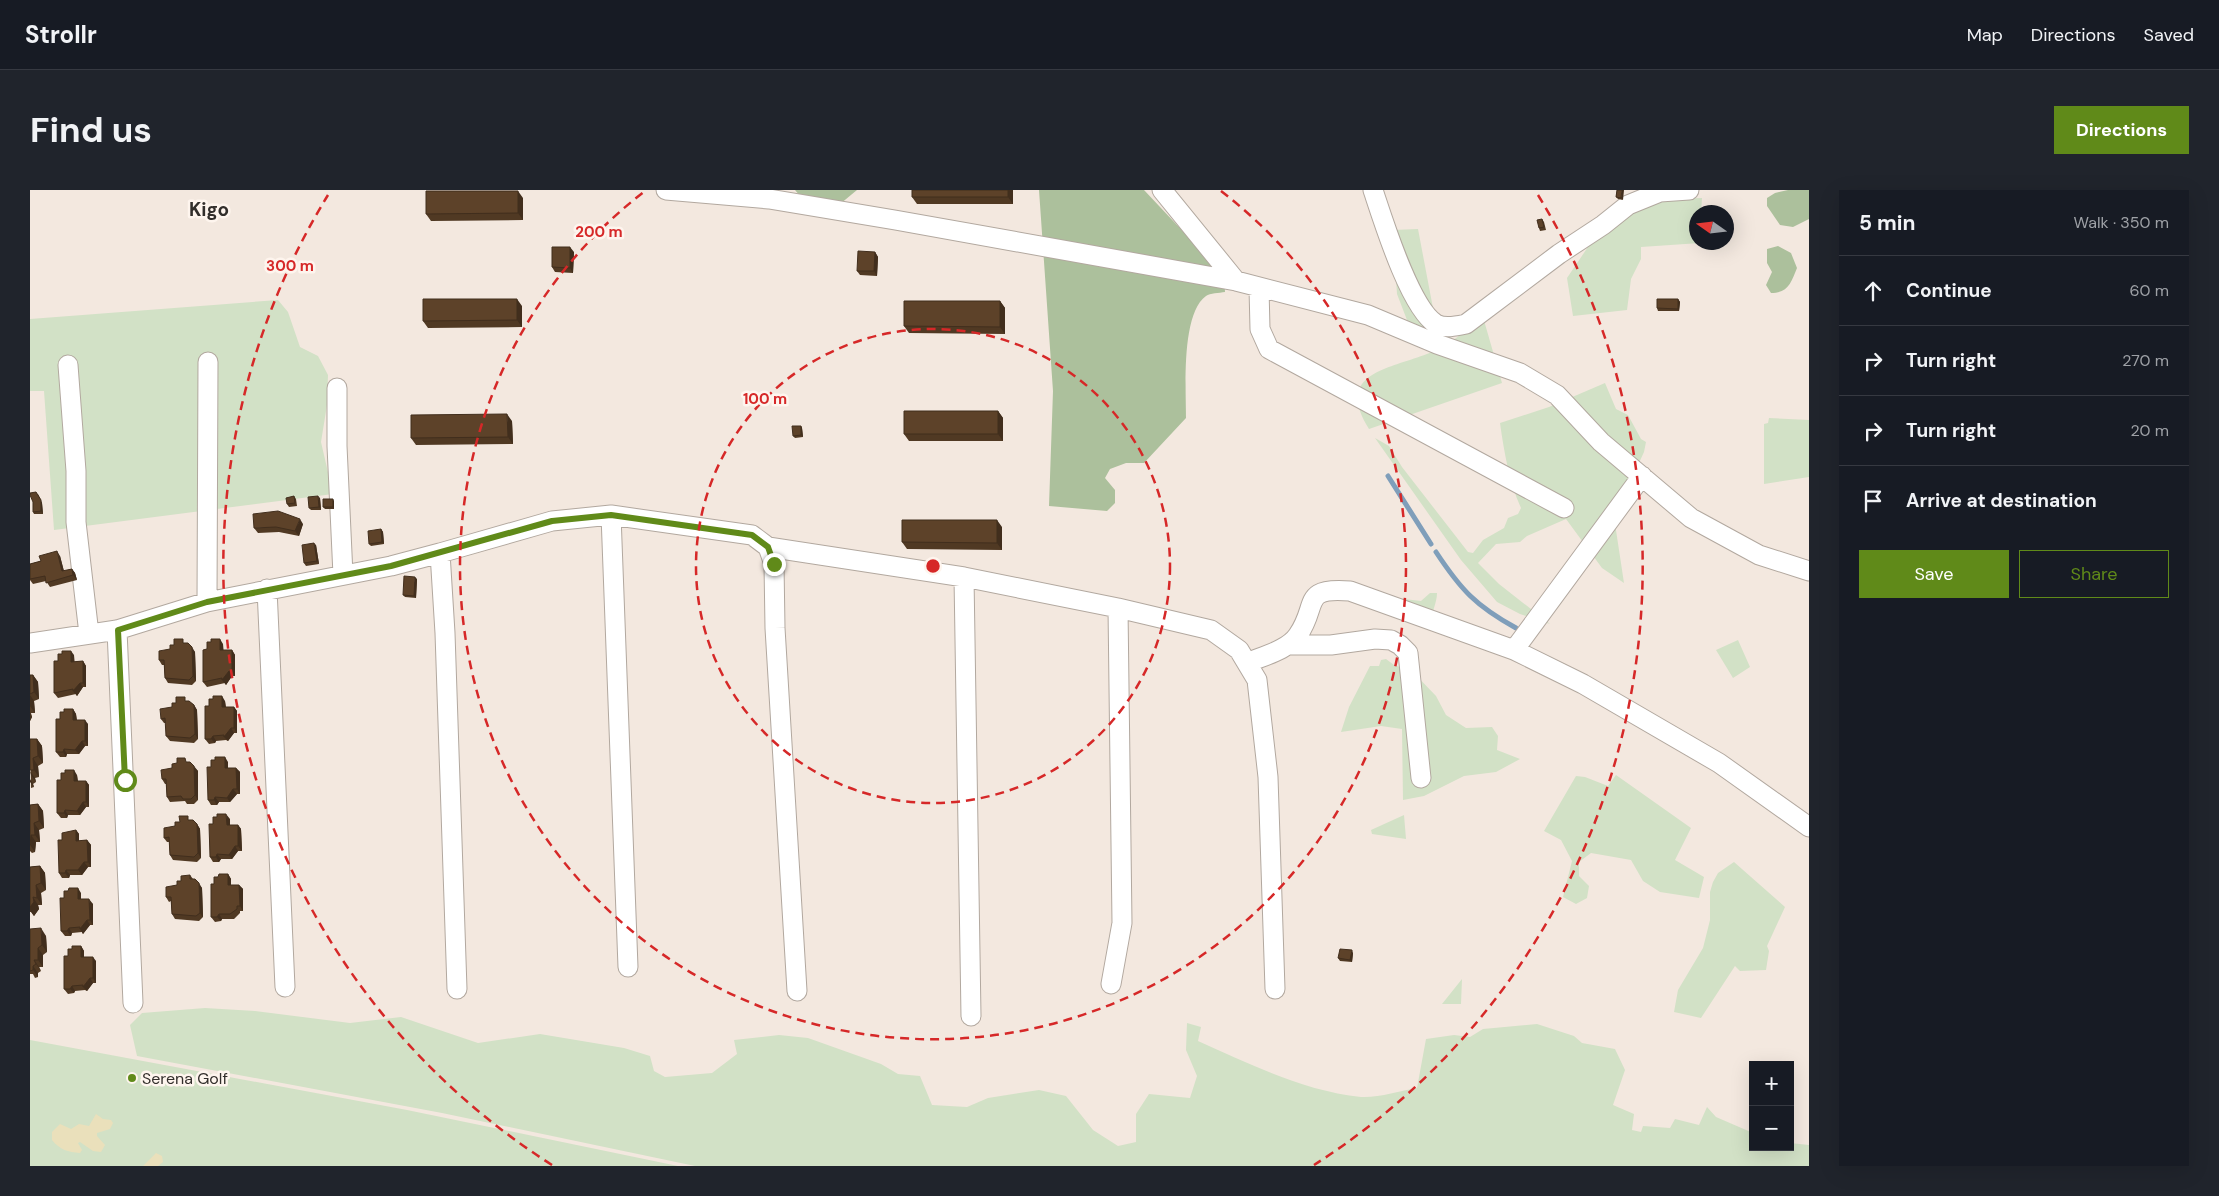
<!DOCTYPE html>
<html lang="en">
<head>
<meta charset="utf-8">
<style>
	:root { --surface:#171b24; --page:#20242c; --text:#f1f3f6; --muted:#9ea1a6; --line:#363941; --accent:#608a19 }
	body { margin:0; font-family:"DM Sans",sans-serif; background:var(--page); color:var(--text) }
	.controls { position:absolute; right:15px; bottom:15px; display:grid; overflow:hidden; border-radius:0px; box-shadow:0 5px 20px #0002 }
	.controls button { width:45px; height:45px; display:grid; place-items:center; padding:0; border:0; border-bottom:1px solid var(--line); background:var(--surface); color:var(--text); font:25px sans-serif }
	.compass { position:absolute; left:1659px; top:15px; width:45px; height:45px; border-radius:50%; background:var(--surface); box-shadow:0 5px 20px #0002; rotate:284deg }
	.stop { position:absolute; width:15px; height:15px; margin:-11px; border:4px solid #608a19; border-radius:50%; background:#fff }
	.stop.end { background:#608a19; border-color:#fff; box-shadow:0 1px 5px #0008 }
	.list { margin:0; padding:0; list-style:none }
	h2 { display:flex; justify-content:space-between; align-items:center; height:65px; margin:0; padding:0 20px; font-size:21px }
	h2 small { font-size:16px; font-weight:400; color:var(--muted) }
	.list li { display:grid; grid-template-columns:32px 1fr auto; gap:15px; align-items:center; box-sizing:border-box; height:70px; padding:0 20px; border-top:1px solid var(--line) }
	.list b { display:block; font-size:19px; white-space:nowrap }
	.list em { font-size:16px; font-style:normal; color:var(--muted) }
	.actions { display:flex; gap:10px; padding:15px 20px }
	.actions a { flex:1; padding:11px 0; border:1px solid var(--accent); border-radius:0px; text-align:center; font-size:18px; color:var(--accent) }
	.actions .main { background:var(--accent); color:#fff }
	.icon { flex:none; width:28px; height:28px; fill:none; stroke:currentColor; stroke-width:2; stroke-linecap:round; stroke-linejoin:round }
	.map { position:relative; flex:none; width:1779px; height:976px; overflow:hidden; border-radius:0px }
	header { display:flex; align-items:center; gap:30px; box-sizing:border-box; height:70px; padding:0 25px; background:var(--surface); border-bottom:1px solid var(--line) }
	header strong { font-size:24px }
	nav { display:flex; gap:28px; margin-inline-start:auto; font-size:18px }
	.intro { display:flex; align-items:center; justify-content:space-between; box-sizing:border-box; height:120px; padding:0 30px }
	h1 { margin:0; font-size:35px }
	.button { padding:12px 22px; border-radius:0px; background:var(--accent); color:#fff; font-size:18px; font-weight:700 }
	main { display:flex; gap:30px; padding:0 30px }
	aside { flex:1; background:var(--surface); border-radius:0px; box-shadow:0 5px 20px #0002 }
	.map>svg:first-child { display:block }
	.green { fill:#d2e1c6 }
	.forest { fill:#acc09c }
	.sand { fill:#eae0bb }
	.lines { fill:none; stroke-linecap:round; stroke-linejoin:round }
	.stream { stroke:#7f9eba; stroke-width:5 }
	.minor-casing { stroke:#b2a89f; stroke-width:21 }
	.minor { stroke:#fff; stroke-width:19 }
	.wall { fill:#503923 }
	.shaded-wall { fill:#412e1d }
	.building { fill:#5d4229; stroke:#412e1d }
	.route { stroke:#608a19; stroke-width:6 }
	.ring { fill:none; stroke:#d62828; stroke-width:2.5; stroke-dasharray:9 6 }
	.poi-dot { fill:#608a19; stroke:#fef5ee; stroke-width:2 }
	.labels { text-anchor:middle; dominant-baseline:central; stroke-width:5; stroke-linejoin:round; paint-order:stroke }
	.poi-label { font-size:16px; fill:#322e2b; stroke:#fef5ee; text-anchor:start }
	.quarter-label { font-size:19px; font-weight:bold; fill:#322e2b; stroke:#fef5ee }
	.centre { fill:#d62828; stroke:#fef5ee; stroke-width:2.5 }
	.ring-label { font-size:15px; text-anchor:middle; font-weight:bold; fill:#d62828; stroke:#fef5ee; stroke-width:5; stroke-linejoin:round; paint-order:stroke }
</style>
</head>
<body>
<header>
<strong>Strollr</strong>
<nav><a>Map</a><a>Directions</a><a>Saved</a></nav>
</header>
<div class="intro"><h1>Find us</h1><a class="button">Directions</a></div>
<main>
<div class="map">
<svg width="1779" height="976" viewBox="0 0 1779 976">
	<rect width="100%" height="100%" fill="#f3e8df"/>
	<!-- green -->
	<path class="green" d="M1672,8L1671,22H1666V52L1670,53L1611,57V69L1601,89L1597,120L1543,126L1537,88L1564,48L1623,9Z
		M1388,39L1406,134L1396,154L1387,156L1367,104L1363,40Z
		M248,110L258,122L270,157L288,166L298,185L297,215L291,252L303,304L24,340L14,201H0V129Z
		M1453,127L1472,193L1339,239C1301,179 1367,179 1406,160C1423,152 1438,139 1453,127Z
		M1575,193L1586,219L1598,225L1611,249L1616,252L1614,262L1584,327L1594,393L1572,378L1536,329L1497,346L1490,352L1466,354L1448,373L1469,394L1520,434L1490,424L1467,412L1431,370L1345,248L1359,256L1372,277L1438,362L1443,363L1453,350L1474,338L1478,328L1488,324L1491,318C1479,292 1474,261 1470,233L1519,217Z
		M1739,228L1779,230V287L1734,294V234L1738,233Z
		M1400,403H1407C1407,415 1399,425 1402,437L1395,438L1369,416L1374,409L1391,411Z
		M1708,450L1720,477L1703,488L1686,460Z
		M1356,469L1364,475L1382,481L1406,506L1416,525L1436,538L1462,537L1468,546L1467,560L1490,569L1466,582L1434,586L1394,606L1373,610L1372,539L1351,536L1311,542L1319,517L1340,476H1349L1351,470Z
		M1586,585L1661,638L1645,670L1674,687L1669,708L1630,702L1613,691L1601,670L1561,663L1549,672V686L1559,696L1557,708L1546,714L1533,707L1542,671L1531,650L1514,641L1546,586L1555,587L1578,596Z
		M1374,625L1376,649L1342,644L1341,640Z
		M1704,672L1755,717L1737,756L1739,761L1736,780L1710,781L1705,776L1671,828L1644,822L1648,800L1673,758L1680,730V702L1683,692L1688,683Z
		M1432,789L1431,814H1412Z
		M175,818L225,821L320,833L371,827L448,853L510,844L594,858L620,866L624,881L635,887L682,883L707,864L704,850L749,845L778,848L851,874L868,884L890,886L902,915L937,917L958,908L1009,900L1036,906L1063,940L1088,956L1106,952V924L1119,904L1160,908L1167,886L1156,860L1157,833L1171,837L1168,851C1220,874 1273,901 1331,907C1348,908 1370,901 1387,898L1396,849L1424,845L1440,847L1453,839L1507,834L1544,846L1552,853L1585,859L1595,880L1583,915L1604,924L1602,940L1611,942L1613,936L1640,938L1645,929L1669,935L1677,917L1686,927L1723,943V957H1760V953L1779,955V976H665L412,923L107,866L100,835L112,823Z
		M0,850L377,920L648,976H0Z"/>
	<!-- forest -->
	<path class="forest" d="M765,0H827L804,19L771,7Z
		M1009,0H1114L1194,85L1195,102C1189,103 1180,103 1176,106C1151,124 1156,199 1156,228L1114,273H1096L1080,279L1075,288L1085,300V313L1077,321L1019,316L1023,201Z
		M1758,0H1779V29L1763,37L1750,35L1737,16V8L1745,3Z
		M1748,56L1761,63L1767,78C1761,93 1758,103 1741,103L1736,95L1742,82L1737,73V59Z"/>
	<!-- sand -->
	<path class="sand" d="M66,924L73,929L81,930L83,933L80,939L67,943V946L75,955L71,962L63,961L50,952L48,953L52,960L50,963C38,962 30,960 22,950V942L30,934L41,939L49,934L59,936Z
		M126,963L132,966L133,972L128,976H113Z"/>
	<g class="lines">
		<!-- stream -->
		<path class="stream" d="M1358,286L1401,354
			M1406,362C1431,400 1446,416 1486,438"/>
		<defs>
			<path id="minor" d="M636,0L739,9L865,30L1206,91L1338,125L1407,154L1490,183L1527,205L1571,252L1661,328L1729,365L1779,381
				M1132,0L1206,91
				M1343,0C1353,30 1380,118 1406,134C1415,139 1427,136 1436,134L1529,64L1573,35L1598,15L1630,2
				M1626,0L1630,2L1659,0
				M1229,98L1230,139L1239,159L1534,318
				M38,175L46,281V332L59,444
				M307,198V256L313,385
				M1612,286L1484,460L1553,494L1689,573L1779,637
				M581,325L598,777
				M738,357L934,387L1088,418L1181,440L1209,460L1227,490L1238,587L1245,799
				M410,363L522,331L581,325L722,345L738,357L744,374L745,438L767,801
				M934,387L941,826
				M237,399L255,797
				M177,412L178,172
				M87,440L103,813
				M0,453L87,440L177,412L361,376L410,363L415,443L427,799
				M1258,455H1301L1345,449L1361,450L1370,455L1378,463L1391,588
				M1217,473C1233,466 1258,460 1268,445C1289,415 1270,397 1320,401L1484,460
				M1081,794L1092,733L1088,418"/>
		</defs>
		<!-- minor casing -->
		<use href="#minor" class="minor-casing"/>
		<!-- minor -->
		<use href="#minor" class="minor"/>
	</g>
	<!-- wall -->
	<path class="wall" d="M983,0V14H887L882,7Z
		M1587,0L1593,10L1588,9L1586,7Z
		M493,8V30L401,31L396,24Z
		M1512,29L1514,32L1516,40L1510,41L1509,38Z
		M544,62L543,83L525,82L522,77Z
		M845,62L848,67L847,86L830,85L827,81Z
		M1648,109L1650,112L1649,121H1628L1627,118Z
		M970,111L975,118V144L879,143L874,136Z
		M492,116V137L398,138L393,131Z
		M968,221L973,228V251H879L874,244Z
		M482,231L483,254L386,255L381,248Z
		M771,236L772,238L773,247L765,248L763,246Z
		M8,304L12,313L13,324H4L3,322Z
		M264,306L266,309L267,316L259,317L257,314Z
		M290,308L291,320H281L279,318Z
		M304,311V319H295L293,317Z
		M273,334L269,346L249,342L228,343L224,338Z
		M972,337V360L877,359L872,352Z
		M351,339L353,342L354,354L341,356L339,354Z
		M286,355L289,374L276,376L274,373Z
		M30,366L34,381L42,379L45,383L47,390L20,397L16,391L3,394L0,390V374Z
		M387,389L386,408L375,407L373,405Z
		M156,453L165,462L166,491L162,495L138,493L135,488L134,475H132L129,470L144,455Z
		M193,454V460H202L205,465V486H202L196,495L195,493L177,497L173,492Z
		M44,465V472L53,471L56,476V497H53L47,506L46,504L28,508L24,503L28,471Z
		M0,485H3L8,492L9,509L4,511L5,523H1L2,527L0,531Z
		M158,511L164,515L167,520L168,549L164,553L140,551L136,546V533H134L131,529L142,517Z
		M195,511L196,517H204L207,521V543H204L198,551L196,550L186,551L185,553L179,554L175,549L179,516Z
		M43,519L46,524L47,530L58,534V556H55L49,564H37L36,567H30L26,562L34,522Z
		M0,549H7L12,556L13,573L8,576L9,587L5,588L6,592L3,594L4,597L1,598Z
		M158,572L168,581V610L164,614H157L155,611L140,612L137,607L136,594H135L132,589L142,578Z
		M198,572V578H206L210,582V604H207L200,612H189L187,615H181L178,610L181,577Z
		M47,585L48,591H56L59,595V617H56L50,625H38L37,628H31L27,623Z
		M8,614L13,621L14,638L9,640L10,652H6L5,662L2,663L0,661V615Z
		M200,629V635H208L211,639L212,661H208L202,669H191L189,672H183L180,667L183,634Z
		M161,630L167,634L170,639L171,668L167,672L143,670L140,665L139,652H137L134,648L145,636Z
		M46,640L49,644V651L57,650L61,655V677H58L52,685H40L39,688H32L29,683L32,650Z
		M10,676L15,683L16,700L11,703L12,715H8L9,719L4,726L1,722H0V677Z
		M198,684L201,689V695H209L213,699V721H210V723L204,729H192L191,731L185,732L181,727L184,694L188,687Z
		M160,685L163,689L172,698L173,727L169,731L145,729L142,724L141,711L139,712L136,707L151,691Z
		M51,703V709L63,714V735H60L53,744L52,742L42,743L41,746H35L31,741L34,708Z
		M0,739L16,746L17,762L13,765V777H9L11,781L8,783V787L5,788L3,784H0Z
		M51,756L54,761V767L66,771V793H63L57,801L55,800L45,801L44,803L38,804L34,799L38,766L42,759Z
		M1323,763L1322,772L1310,771L1308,768Z"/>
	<!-- shaded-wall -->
	<path class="shaded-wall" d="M978,0H983V14L978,7Z
		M1592,0H1594L1593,10L1591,8Z
		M488,1L493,8V30L488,23Z
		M540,57L544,62L543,83L540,78Z
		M845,62L848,67L847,86L844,81Z
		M487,109L492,116V137L487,130Z
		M1648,109L1650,112L1649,121L1648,119Z
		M970,111L975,118V144L970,137Z
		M968,221L973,228V251L968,244Z
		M477,224L482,231L483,254L478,247Z
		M771,236L772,238L773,247L771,245Z
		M6,302L12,313L13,324L11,321Z
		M288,306L290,308L291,320L289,317Z
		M303,309L304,311V319L303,317Z
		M270,329L273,334L269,346L265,341Z
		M967,330L972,337V360L967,353Z
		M351,339L353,342L354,354L352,352Z
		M284,353L286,355L289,374L287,371Z
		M27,361L30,366L35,386L32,381Z
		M42,379L45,383L47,390L43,385Z
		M385,387L387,389L386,408L384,406Z
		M190,449L193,454L194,465L190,460Z
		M162,457L165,462L166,491L163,486Z
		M202,460L205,465V486L202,481Z
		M41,461L44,465L45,476L41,472Z
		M53,471L56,476V497L53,493Z
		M199,481L202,486L196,495L192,490Z
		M3,485L8,492L9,509L4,502Z
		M50,493L53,497L47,506L43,501Z
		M0,505L4,511L5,523L0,516Z
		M192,506L195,511L196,522L192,517Z
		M164,515L167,520L168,549L165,544Z
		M204,517L207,521V543L204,538Z
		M43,519L46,524L47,535L43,530Z
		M0,522L2,527L0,531Z
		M55,530L58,534V556L55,551Z
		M201,538L204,543L198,551L194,547Z
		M183,546L186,551L185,553L181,549Z
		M7,549L12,556L13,573L8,566Z
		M52,551L55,556L49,564L45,560Z
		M34,559L37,564L36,567L33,562Z
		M195,567L198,572V583L195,578Z
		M3,568L8,576L9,587L4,580Z
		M164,576L168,581V610L165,605Z
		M206,578L210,582V604L207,599Z
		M44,580L47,585L48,596L44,591Z
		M0,581L5,588L6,592L1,585Z
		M0,589L3,594L4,597L0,592Z
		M56,591L59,595V617L56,612Z
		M203,599L207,604L200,612L197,608Z
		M185,607L189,612L187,615L184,610Z
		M53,612L56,617L50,625L47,621Z
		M8,614L13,621L14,638L9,631Z
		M35,620L38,625L37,628L34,623Z
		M196,624L200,629V640L197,635Z
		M4,633L9,640L10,652L5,645Z
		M167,634L170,639L171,668L168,663Z
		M208,635L211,639L212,661L208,656Z
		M46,640L49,644V656L46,651Z
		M1,645L6,652L5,662L0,655Z
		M57,650L61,655V677L58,672Z
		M205,656L208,661L202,669L199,665Z
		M187,664L191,669L189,672L186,667Z
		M54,672L58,677L52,685L48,680Z
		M10,676L15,683L16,700L11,693Z
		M36,680L40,685L39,688L35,683Z
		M198,684L201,689V700L198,695Z
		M169,693L172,698L173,727L170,723Z
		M6,695L11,703L12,715L7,708Z
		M209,695L213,699V721L210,716Z
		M48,698L51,703V714L48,709Z
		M3,707L8,715L9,719L4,726L0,720V717Z
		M59,709L63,714V735L60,730Z
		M189,724L192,729L191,731L187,727Z
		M57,730L60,735L53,744L50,739Z
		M11,738L16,746L17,762L12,755Z
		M39,738L42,743L41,746L37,741Z
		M51,756L54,761V772L51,767Z
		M8,758L13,765V777L8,770Z
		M1322,760L1323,763L1322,772L1320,770Z
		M63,767L66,771V793L63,788Z
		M4,770L9,777L11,781L6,774Z
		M3,776L8,783V787L3,780Z
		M60,788L63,793L57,801L53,797Z
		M42,796L45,801L44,803L40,799Z"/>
	<!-- building -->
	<path class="building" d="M882,0H978V7H882Z
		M1587,0H1592L1591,8L1586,7Z
		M396,1H488V23L396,24Z
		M1512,29L1514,37L1509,38L1507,30Z
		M522,57H540V78L522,77Z
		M828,61L845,62L844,81H827Z
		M393,109H487V130L393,131Z
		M1627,109H1648V119L1627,118Z
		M874,111H970V137L874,136Z
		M874,221H968V244H874Z
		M477,224L478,247L381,248V225Z
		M762,236H771V245L763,246Z
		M6,302L11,310V321L3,322V312L0,305V303Z
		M264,306L265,313L257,314L256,308Z
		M288,306L289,317L279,318L278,307Z
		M293,309H303V317H293Z
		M248,321L270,329L265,341L246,337L224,338L223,324Z
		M872,330H967V353L872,352Z
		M351,339L352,352L339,354L338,341Z
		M284,353L287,371L274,373L272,355Z
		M27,361L32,381L42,379L43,385L16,393L15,386L0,389V374L11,371L9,366Z
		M374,386L385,387L384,406L373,405Z
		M144,449H153V453H158L162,457L163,486L159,490L135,488L134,470H129V461L140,459V455H144Z
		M181,449H190V460H202V481H199L192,490V488L173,492V460L177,459V452H181Z
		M32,461H41V472L53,471V493H50L43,501V499L24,503V471H28V464H32Z
		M0,485H3L4,502L0,504Z
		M183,506H192V517H204V538H201L194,547V545L183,546L181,549H175V516H179V509H183Z
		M146,507H155V511H159L164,515L165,544L160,548L136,546L135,528L131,529L130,519L142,517V513H146Z
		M34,519H43V530H55V551H52L45,560L34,559L33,562H26V529H30V522H34Z
		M0,549H7L8,566L3,568L4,580H0Z
		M185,567H195V578H206L207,599H203L197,608L185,607L184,610H178L177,577H181V570H185Z
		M147,568H155L156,572H160L164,576L165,605L161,609H153L151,606L137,607L136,589H132L131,580L142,578V574L147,573Z
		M35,580H44V591H56V612H53L47,621L35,620L34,623H27V590H31V583H35Z
		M8,614L9,631L4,633L5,645H1L0,655V615Z
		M187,624H196L197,635H208V656H205L199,665L187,664L186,667H180L179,634H183V627H187Z
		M149,626H158V630H163L167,634L168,663L164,667L140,665L139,647L134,648V638L145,636V632H150Z
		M46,640V651L57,650L58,672H54L48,680H36L35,683H29L28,650H32V643Z
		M10,676L11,693L6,695L7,708L3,707L4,712L0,717V677Z
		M189,684H198V695H209L210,716H207V719L200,724H189L187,727H181V694H184V687H188Z
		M160,685V689H165L169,693L170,723L166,726L142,724L141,707H136V697L147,695V691H151V686Z
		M39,698H48V709H59L60,730H57L50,739V737L39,738L37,741H31L30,708H34V701H38Z
		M11,738L12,755L8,758V770H4L6,774L3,776V780L0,781V739Z
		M42,756H51V767H63V788H60L53,797V795L42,796L40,799H34V766H38V759H42Z
		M1310,759L1322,760L1320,770L1308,768Z"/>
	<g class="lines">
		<!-- route -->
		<path class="route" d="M95,590L88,440L177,412L361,376L522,331L581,325L722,345L738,357L744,374"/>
	</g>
	<!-- distance rings -->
	<g class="ring">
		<circle cx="903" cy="376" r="237"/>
		<path d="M1191 1A473 473 0 1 1 615 1"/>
		<path d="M522 975A710 710 0 0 1 298 5M1508 5A710 710 0 0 1 1284 975"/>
	</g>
	<!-- markers -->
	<circle class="poi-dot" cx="102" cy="888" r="5"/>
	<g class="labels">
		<!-- poi labels -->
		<g class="poi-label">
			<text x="112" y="888">Serena Golf</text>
		</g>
		<!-- quarter labels -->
		<g class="quarter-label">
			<text x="179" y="19">Kigo</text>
		</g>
	</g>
	<circle cx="903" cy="376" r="8" class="centre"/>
	<g class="ring-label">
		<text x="569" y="47">200 m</text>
		<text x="260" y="81">300 m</text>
		<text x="735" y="214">100 m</text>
	</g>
</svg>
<div class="controls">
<button>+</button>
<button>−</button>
</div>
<svg class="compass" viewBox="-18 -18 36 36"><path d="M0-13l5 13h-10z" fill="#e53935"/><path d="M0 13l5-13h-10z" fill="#9ea1a6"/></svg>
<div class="stop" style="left:95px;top:590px"></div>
<div class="stop end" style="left:744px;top:374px"></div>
</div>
<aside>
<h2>5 min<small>Walk · 350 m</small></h2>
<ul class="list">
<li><svg class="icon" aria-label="ahead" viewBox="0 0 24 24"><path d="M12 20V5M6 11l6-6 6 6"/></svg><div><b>Continue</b></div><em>60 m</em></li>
<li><svg class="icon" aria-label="right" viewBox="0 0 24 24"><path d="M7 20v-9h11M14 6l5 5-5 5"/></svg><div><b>Turn right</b></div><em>270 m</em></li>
<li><svg class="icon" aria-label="right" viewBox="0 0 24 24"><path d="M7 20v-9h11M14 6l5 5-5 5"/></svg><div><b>Turn right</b></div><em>20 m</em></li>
<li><svg class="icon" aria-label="arrive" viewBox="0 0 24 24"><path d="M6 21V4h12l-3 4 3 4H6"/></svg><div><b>Arrive at destination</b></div></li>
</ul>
<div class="actions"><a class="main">Save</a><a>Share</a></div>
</aside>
</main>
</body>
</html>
